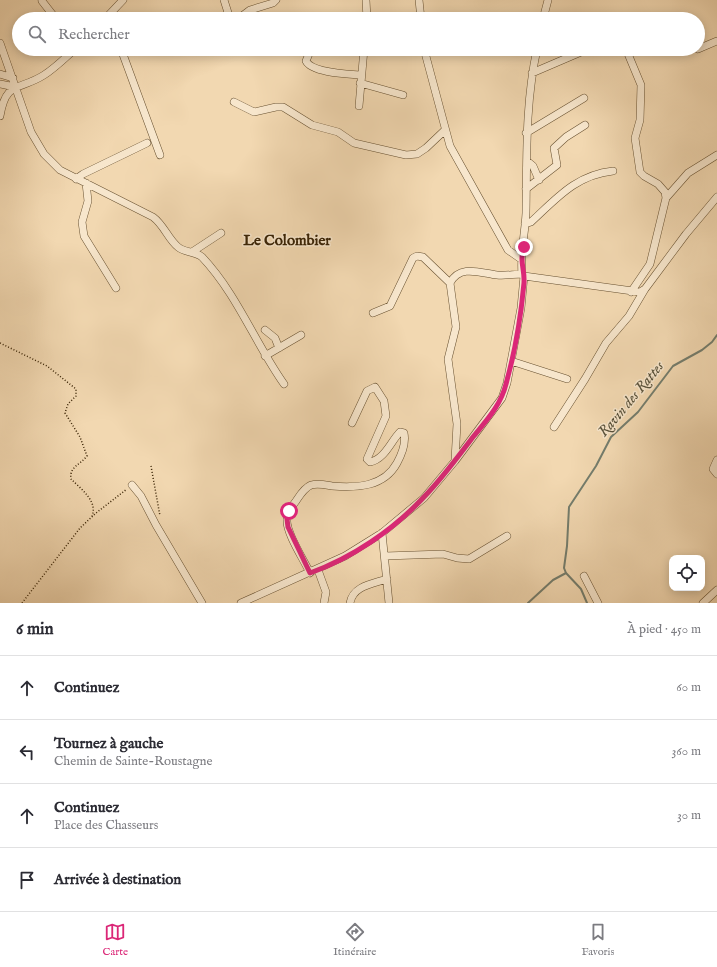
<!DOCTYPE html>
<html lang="fr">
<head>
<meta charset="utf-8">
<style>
	:root { --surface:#fff; --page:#f7f7f7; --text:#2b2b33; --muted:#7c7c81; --line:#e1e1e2; --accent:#db2777 }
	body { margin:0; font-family:"IM FELL English",serif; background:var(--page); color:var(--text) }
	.controls { position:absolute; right:12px; bottom:12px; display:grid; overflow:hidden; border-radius:8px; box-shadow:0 2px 10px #0003 }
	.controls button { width:36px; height:36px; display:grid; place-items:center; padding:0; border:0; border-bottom:1px solid var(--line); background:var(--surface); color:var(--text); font:20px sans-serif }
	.stop { position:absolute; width:12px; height:12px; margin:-9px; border:3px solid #db2777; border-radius:50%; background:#fff }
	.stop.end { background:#db2777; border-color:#fff; box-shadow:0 1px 4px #0008 }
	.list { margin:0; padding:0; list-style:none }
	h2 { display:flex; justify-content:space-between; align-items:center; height:52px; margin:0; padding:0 16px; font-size:17px }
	h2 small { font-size:13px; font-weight:400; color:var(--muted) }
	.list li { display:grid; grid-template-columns:26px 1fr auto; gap:12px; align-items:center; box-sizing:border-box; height:64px; padding:0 16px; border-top:1px solid var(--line) }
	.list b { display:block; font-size:15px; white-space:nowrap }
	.list p { margin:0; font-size:13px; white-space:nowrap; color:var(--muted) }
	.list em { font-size:13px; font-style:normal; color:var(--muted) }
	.icon { flex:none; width:22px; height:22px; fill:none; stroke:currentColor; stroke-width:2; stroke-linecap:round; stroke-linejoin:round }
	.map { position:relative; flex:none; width:717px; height:603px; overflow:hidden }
	.search { position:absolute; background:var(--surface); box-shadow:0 2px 10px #0003; left:12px; right:12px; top:12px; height:44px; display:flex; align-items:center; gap:10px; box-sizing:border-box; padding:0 14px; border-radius:22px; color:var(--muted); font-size:15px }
	.sheet { height:308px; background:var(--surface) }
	nav { display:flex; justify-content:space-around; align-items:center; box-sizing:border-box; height:56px; border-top:1px solid var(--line); background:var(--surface); font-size:11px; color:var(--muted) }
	nav a { display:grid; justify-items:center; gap:2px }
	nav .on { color:var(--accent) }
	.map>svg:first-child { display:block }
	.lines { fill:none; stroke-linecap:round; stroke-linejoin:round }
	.stream { stroke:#747d6d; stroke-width:2 }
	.minor-casing { stroke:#675030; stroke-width:8 }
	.path { stroke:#392305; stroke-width:1.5; stroke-dasharray:1 2; stroke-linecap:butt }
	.minor { stroke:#f7e6cc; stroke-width:7 }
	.route { stroke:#db2777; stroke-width:5 }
	.labels { text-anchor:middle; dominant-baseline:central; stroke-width:3; stroke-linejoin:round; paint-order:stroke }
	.neighbourhood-label { font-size:15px; font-weight:bold; fill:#392305; stroke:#f7e6cc }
	.water-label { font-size:15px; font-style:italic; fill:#575039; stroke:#f7e6cc }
</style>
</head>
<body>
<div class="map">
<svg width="717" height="603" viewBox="0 0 717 603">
	<rect width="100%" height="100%" fill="#f2d8b1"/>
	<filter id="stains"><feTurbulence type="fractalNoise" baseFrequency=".005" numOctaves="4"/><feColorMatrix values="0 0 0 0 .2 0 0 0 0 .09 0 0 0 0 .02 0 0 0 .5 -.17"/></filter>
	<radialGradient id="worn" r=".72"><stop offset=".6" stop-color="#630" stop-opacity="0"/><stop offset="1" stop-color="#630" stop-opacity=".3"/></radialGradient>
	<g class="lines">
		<!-- stream -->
		<path class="stream" d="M528,603L553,580L566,573
			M587,603L581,589L566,573L564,568L567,546L569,507L596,466L611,437L638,412L673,366L702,350L712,342L717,335"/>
		<defs>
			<path id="minor" d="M224,0L230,19
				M366,0L367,19
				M419,0L421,19
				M42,1L56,19
				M105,19L123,0
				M238,19L250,10L273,3L276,0
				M543,19L548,0
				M0,43L31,132L44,154L60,170L153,217C164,225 168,239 178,247C185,253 195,251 202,257C237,294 255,343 284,384
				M121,49L160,155
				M311,49L306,61C312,73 348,74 361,75
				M424,49L450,146L508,250L521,259
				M626,49L641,85L640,120L635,138L640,172L644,176L658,184L665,192L666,198L650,264L631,292
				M698,49L717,41
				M532,73L581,52
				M0,74L13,78
				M360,83L403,95
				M0,84L15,87
				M234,102L254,112L276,107H283L312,125L338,132L354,143L406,155L417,154L426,148L445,130
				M359,106L364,49
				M0,116C6,80 19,91 44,75C55,68 65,58 75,49
				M526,133L584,98
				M527,161L533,166L539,180
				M76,179L83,174L147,143
				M86,183L88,201L82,222L84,236L116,288
				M526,189L557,165L554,148L566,137L585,125
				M666,198L688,173L717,155
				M525,224L531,222C557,198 576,175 613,171
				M192,252L221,233
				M522,274L524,276L640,292L645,289L686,234L717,197
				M522,274C520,254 525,234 526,213C527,158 525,104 537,49
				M373,313L390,306L413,258L417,256L423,257L450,283
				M265,330L275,338L279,348
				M265,356L301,335
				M511,361L567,379
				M554,427L585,379L606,343L629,316L645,289
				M455,460L457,424L448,359L456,327L450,283C460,264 480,273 497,275C505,276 514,274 522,274
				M717,460L713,469L717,474
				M132,485L141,496L156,525L202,603
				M382,533L389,603
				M385,556L443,554L457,558L469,559L507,536
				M318,570L326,592L324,603
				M310,573C304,560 286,533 287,520C287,513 292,506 296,501C300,495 304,488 311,485C318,483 326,485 332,486C357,488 384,487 397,463C402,454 406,443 404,433L400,432C391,441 385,459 370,462L367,459L386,416L384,401L375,387L367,391L352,423
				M584,576L598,603
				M241,603L345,556L382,533L424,498L455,461L502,398L507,383L521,308L524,276
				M350,603C353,586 372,584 387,579
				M703,603L717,590"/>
		</defs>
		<!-- minor casing -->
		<use href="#minor" class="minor-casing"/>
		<!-- path -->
		<path class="path" d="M0,343L47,366L76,389V396L68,404L65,413L80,437L87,456C80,465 69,467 71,479C81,489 98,501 92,516
			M151,466L160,516
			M22,603L80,528L96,513L127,489"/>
		<!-- minor -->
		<use href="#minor" class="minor"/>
	</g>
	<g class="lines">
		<!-- route -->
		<path class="route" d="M289,511L287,519L288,527L310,573C352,558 393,530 423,498C441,480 457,458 473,437C486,421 501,405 506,384C515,352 521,316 524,283C525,269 519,262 524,247"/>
	</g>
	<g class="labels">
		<!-- neighbourhood labels -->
		<g class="neighbourhood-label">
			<text x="287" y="240">Le Colombier</text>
		</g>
		<!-- water labels -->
		<g class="water-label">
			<text transform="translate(631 399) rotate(-50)">Ravin des Rattes</text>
		</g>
	</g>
	<rect width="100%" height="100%" filter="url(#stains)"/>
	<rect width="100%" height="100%" fill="url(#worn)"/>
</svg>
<div class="controls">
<button><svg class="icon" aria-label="locate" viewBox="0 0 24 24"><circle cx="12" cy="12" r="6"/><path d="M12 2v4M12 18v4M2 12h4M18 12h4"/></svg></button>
</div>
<div class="stop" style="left:289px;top:511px"></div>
<div class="stop end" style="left:524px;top:247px"></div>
<div class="search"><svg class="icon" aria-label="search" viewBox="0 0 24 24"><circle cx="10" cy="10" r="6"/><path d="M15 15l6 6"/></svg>Rechercher</div>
</div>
<section class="sheet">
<h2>6 min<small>À pied · 450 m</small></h2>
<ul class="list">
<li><svg class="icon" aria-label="ahead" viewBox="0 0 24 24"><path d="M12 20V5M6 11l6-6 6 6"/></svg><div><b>Continuez</b></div><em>60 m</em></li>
<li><svg class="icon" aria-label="left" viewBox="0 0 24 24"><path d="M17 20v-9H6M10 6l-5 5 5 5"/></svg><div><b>Tournez à gauche</b><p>Chemin de Sainte-Roustagne</p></div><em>360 m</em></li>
<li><svg class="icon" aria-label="ahead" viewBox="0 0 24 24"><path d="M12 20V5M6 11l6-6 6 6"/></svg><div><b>Continuez</b><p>Place des Chasseurs</p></div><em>30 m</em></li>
<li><svg class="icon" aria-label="arrive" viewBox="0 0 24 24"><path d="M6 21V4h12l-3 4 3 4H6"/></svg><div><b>Arrivée à destination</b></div></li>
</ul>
</section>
<nav>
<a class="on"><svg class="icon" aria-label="map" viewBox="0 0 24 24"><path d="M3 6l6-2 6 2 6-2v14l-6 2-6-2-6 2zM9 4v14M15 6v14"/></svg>Carte</a>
<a><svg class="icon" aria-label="directions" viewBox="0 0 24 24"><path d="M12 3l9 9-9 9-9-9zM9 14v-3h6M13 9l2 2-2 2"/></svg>Itinéraire</a>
<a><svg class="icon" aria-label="saved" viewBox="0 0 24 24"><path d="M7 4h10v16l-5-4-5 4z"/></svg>Favoris</a>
</nav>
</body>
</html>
